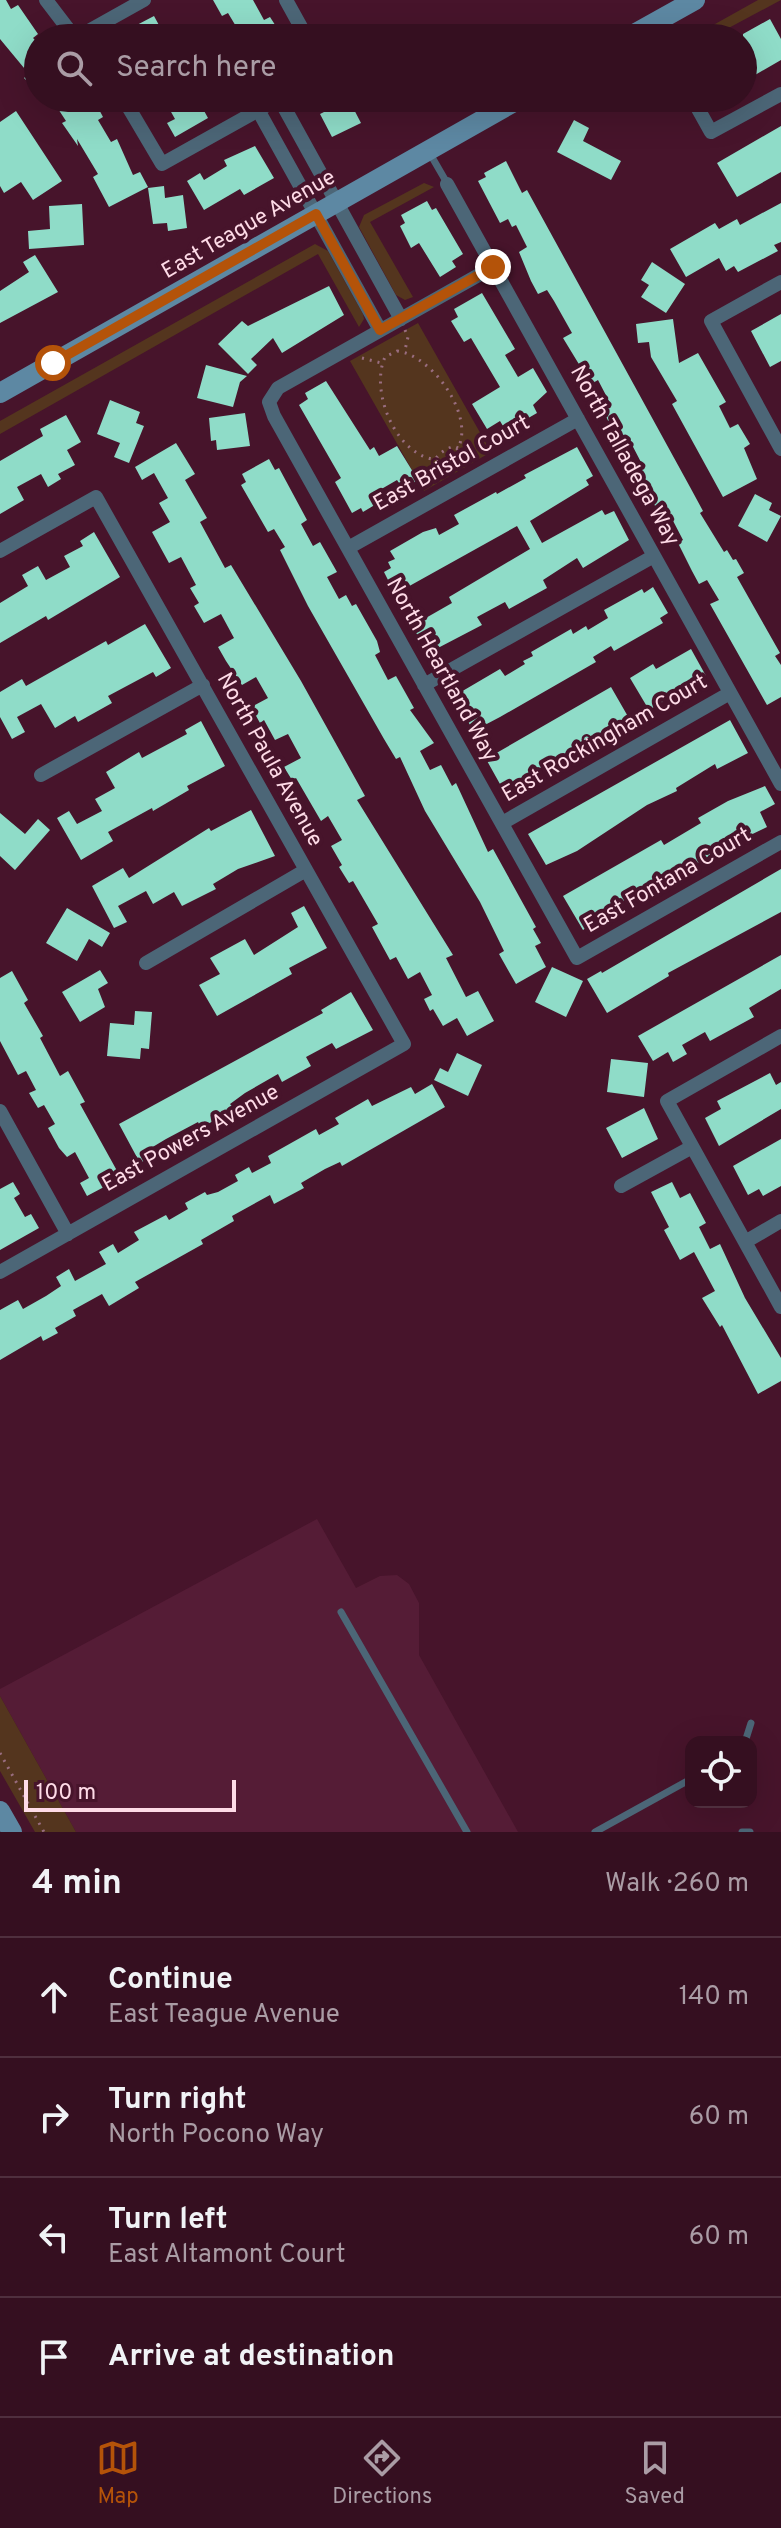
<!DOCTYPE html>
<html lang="en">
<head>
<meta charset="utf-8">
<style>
	:root { --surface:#350f20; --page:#401d2d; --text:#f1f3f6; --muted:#aa9ca5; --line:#4f2f3e; --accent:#b45309 }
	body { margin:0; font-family:Overpass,sans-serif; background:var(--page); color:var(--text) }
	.controls { position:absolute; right:24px; bottom:24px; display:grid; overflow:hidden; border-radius:16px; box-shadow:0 8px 32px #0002 }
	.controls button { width:72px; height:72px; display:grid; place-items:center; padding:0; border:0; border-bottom:2px solid var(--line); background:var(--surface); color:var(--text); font:40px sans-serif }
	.scale { position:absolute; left:24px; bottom:20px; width:212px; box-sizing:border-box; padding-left:8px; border:4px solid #fedbe7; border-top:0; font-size:22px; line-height:28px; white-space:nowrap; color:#fedbe7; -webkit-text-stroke:6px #47142b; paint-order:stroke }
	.stop { position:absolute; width:24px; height:24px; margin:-18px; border:6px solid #b45309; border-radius:50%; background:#fff }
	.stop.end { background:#b45309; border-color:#fff; box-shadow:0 2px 8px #0008 }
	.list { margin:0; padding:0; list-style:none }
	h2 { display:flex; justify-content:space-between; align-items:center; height:104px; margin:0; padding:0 32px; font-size:34px }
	h2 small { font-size:26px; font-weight:400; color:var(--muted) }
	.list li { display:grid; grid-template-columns:52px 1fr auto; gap:24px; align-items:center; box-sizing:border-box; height:120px; padding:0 32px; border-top:2px solid var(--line) }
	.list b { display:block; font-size:30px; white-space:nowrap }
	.list p { margin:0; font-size:26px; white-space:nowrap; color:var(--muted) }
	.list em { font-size:26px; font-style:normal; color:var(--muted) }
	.icon { flex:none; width:44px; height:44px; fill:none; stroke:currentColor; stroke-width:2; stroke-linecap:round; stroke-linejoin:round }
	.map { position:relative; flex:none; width:781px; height:1832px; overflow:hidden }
	.search { position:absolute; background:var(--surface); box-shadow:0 8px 32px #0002; left:24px; right:24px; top:24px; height:88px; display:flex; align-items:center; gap:20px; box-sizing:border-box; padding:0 28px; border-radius:44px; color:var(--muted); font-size:30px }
	.sheet { height:584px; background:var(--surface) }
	nav { display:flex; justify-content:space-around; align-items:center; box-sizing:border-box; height:112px; border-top:2px solid var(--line); background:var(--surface); font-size:22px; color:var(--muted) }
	nav a { display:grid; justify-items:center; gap:4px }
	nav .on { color:var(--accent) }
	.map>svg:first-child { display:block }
	.built { fill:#551c36 }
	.green { fill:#54351e }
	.building { fill:#8fdcc8 }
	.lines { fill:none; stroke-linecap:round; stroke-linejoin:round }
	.path { stroke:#996d7f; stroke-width:3; stroke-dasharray:2 6; stroke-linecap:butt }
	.lane { stroke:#4c6677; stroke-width:7 }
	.street { stroke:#4c6677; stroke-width:14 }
	.secondary { stroke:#5d88a3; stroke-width:20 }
	.route { stroke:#b45309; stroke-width:10 }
	.labels { text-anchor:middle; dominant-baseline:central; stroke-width:8; stroke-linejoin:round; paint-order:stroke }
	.street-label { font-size:22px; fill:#fedbe7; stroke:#47142b }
</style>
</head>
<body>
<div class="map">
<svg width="781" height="1832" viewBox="0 0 781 1832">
	<rect width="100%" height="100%" fill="#47142b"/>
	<!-- built -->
	<path class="built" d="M317,1519L356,1588L380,1576L397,1575L409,1584L419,1603V1655L518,1832H76L0,1696V1689Z"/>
	<!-- green -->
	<path class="green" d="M758,0H781L710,38H690Z
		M424,183L434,187L370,222L413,297L405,300L396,295L359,227L364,215Z
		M315,244L328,251L363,314L364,319L359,327L318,254L0,434V421Z
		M418,323L491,452L424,491L350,361Z
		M0,1696L76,1832H35L0,1771Z"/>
	<!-- building -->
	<path class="building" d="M0,0H6L11,9L18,5L38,34L33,38L38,43V93L24,78L29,74L0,39Z
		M213,0H253L264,20L270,17L279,31L266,38H243L228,13L222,16Z
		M154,16L166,38H112Z
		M770,19L781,39V60L743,82V34Z
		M51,98H93L103,117L98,120L111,142L117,139L133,175L140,172L148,187L109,207L93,177L98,174L77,139L78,146L62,123L66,121Z
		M175,98H197L208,118L175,137L167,123L175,119L166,103Z
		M334,98H348L361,123L332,137L320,114L338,105Z
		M16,111L62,181L33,200L21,182L4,193L0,186V122Z
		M574,120L589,128L583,141L621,161L611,180L557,152Z
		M781,126V172L737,197L717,163Z
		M255,146L274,178L244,195L240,189L204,210L187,181L200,173L204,180L227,166L224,160Z
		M506,161L522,193L527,190L690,487L703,511L700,513L724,552L727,550L733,560L736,559L744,573L737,577L780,653L775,656L781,665V697L767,705L710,604L719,600L707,580L699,584L692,571L678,543L683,540L670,515L662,519L637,472L644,468L630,441L622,446L611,427L602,408L610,403L598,380L591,384L563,338L572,333L554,301L547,290L538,294L531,281L519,252L527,247L516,225L512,227L508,219L500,223L478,181L486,177L484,173Z
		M164,186L165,198L183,195L187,228L168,231L167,223L153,224L148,188Z
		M427,201L432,210L436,208L463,254L452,261L456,267L440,277L419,243L411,248L400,226L405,223L401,215Z
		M781,203V242L774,245L778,251L738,272L734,266L726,271L719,258L686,277L670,249L715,223L719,229L737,219L740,225Z
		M82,204L84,245L29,249L28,231L50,229L49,206Z
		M35,255L58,292L0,323V291L29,272L23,262Z
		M652,262L685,284L666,313L641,297L649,285L641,280Z
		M329,286L344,315L282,353L273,338L251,359L257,365L248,374L218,344L242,321L248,326Z
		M482,293L515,349L505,355L518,377L533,368L547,392L533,405L537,413L506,431L500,421L487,429L472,404L500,387L471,338L464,342L451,321L458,317L454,309Z
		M781,314V361L770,367L751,331Z
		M673,319L679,363L698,353L726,402L719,406L730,428L738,424L750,444L744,448L757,479L723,497L672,404L677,401L651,357L649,342L638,343L636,324Z
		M206,365L247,376L240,382L233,407L197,398Z
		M326,381L370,450L374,447L379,456L397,446L418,480L403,489L397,480L378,491L383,500L363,512L361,508L352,513L335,482L341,478L299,405L308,399L305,393Z
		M110,400L140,412L136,423L144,426L129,463L114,457L120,443L97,434Z
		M245,413L250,446L217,450L216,440L211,441L209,418Z
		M66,415L81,442L67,450L75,465L58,474L61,479L48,487L41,474L17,487L24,500L0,514V461L43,436L40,429Z
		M176,443L195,474L185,480L207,518L200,522L225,568L231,565L301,681L365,796L357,800L453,955L446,958L466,997L478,991L494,1021L467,1036L457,1018L443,1026L433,1009L430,1011L424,999L432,995L420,972L408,979L396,957L390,960L372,927L378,924L353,881L349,883L339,867L342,865L331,846L342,840L328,816L321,821L296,778L292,780L284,767L301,758L288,734L275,740L264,720L260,723L251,707L268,698L256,677L242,685L226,661L218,647L234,638L221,614L204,623L194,606L199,603L190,588L196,585L181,557L169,563L152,532L170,522L159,503L168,498L154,473L142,480L135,467Z
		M577,447L593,476L586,480L589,485L530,521L542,543L602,510L605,515L614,511L629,540L583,568L577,558L543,580L547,588L509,609L505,602L477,617L482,625L436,649L431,640L423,645L414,629L425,622L424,619L452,603L449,597L530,549L517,526L395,594L384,572L391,568L388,562L395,559L390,551L423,532L436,528L439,535L459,524L454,515L496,492L497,494L526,478L524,475Z
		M269,459L275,470L279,468L307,520L301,524L313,546L320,542L337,572L327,577L339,599L346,595L352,606L356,604L377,641L380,652L375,655L388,680L396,676L414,708L410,710L434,743L420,751L430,770L441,765L452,786L456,783L488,852L493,849L536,927L533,929L541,943L535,946L546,967L516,984L499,954L504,951L480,902L425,811L400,757L396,759L384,739L308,606L280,550L285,547L274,529L268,532L241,485L246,482L242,474Z
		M755,494L772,503L769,510L781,516L767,542L738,526Z
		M94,532L120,577L48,620L46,616L0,643V603L28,586L22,575L38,566L46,580L70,567L64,556L83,546L80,541Z
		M653,587L668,613L660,618L663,623L614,651L611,646L593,657L596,662L500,717L481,727L478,721L470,725L454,696L500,669L505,676L525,664L523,661L533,656L531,652L571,629L573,634L586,626L588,630L608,618L604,610L642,589L644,593Z
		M145,624L171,668L156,677L153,672L108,696L112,703L78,722L75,716L55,728L41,704L17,717L25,732L12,739L0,717V692L22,679L26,686L106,641L108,645Z
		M691,649L706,676L649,710L630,678L653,664L656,669Z
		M611,687L630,720L581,745L584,750L578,754L561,763L559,758L532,772L534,775L505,793L486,759Z
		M730,720L748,753L717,769L715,764L676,788L677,791L647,805L577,851L546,865L528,834Z
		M201,721L225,766L187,786L189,790L153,811L152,808L108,832L113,841L81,860L57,818L69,811L77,824L102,811L95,799L115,788L106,772L139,752L142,758L187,734L185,730Z
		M765,786L775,804L760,812L767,827L717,851L638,900L635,895L610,908L611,911L583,930L563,896L661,840L664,845L701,823L698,818L728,801Z
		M251,810L275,856L238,869L213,884L216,889L182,906L174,892L153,904L146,891L118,906L127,922L114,928L92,886L123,868L129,878L209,828L211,831Z
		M0,813L25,834L38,819L50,830L15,870L0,856Z
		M781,869V912L668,973L669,976L607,1013L587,979L601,971L602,973Z
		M304,906L327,948L289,968L292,974L217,1016L199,985L220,974L210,958L245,939L254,955L298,927L291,913Z
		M67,908L110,933L102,947L89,939L77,961L46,943Z
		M781,955V989L749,1008L754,1017L710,1041L705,1032L682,1045L687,1054L673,1062L668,1052L653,1061L638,1036Z
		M552,967L583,981L566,1017L535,1002Z
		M100,970L108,983L98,989L105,1007L80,1022L62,992Z
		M12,971L28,1000L24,1003L43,1036L40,1038L60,1076L68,1071L85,1102L80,1104L121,1178L87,1196L80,1183L89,1178L75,1152L67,1157L59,1148L48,1128L55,1124L44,1105L38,1108L29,1093L36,1090L26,1071L18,1075L0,1041V978Z
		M351,992L373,1030L336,1049L332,1043L306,1057L311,1066L282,1082L278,1074L245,1093L230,1104L234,1109L201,1128L198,1122L166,1139L151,1148L155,1155L140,1163L119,1124L323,1013L321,1010Z
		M135,1011L152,1012L149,1049L141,1048L140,1059L107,1056L110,1023L134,1025Z
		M457,1053L482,1065L468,1096L434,1080L440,1068L448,1072Z
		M611,1059L648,1063L644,1097L607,1092Z
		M770,1073L776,1085L781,1082V1109L719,1146L705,1118L721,1109L717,1101Z
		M432,1084L445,1107L342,1166L340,1162L325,1169L301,1183L304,1188L274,1204L270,1195L232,1216L234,1221L201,1240L203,1244L135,1282L139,1288L109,1306L102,1294L73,1310L76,1316L55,1328L58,1333L43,1341L41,1336L0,1360V1310L18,1300L23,1309L46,1296L61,1286L56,1277L69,1269L75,1281L106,1264L99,1252L113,1244L118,1253L139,1240L134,1232L166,1215L169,1220L188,1209L185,1203L205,1192L207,1195L218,1192L238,1181L235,1175L249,1167L252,1173L271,1163L268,1156L316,1129L319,1135L339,1124L335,1118L368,1099L372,1106L411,1087L415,1094Z
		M644,1108L658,1139L622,1158L606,1128Z
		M781,1139V1186L763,1196L759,1189L748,1195L733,1166Z
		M13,1182L20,1194L14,1198L25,1217L31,1214L39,1228L0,1250V1189Z
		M672,1182L680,1198L690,1193L706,1223L699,1227L710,1249L720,1244L745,1298L781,1358V1381L758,1394L722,1325L720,1327L702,1298L715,1291L694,1252L680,1260L664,1230L669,1227L651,1192Z"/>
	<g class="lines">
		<!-- path -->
		<path class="path" d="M405,330L408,337L405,350
			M397,351C435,355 486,430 449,459C401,469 368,394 385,357Z
			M362,358L381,363
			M434,481C429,463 437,452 454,446L476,456
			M0,1753L44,1832"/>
		<!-- lane -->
		<path class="lane" d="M429,152L447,183
			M341,1612L467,1832
			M745,1742L751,1723
			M595,1832L691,1779
			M742,1832H750"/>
		<!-- street -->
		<path class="street" d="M46,0L75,38
			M286,0L307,38
			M76,38L144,0
			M123,98L162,164L280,98
			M279,98L401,319
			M692,98L711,132L781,94
			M258,110L380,330
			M447,184L781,784
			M493,267L278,388L269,402L274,416L577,958L781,842
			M781,282L711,321L781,449
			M348,548L578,419
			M0,551L96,497L404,1044L0,1272
			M424,685L654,556
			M41,775L203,685
			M502,823L730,693
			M146,963L306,870
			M781,1036L667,1101L781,1307
			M0,1111L68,1234
			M621,1186L692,1147
			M745,1242L781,1221"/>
		<!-- secondary -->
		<path class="secondary" d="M627,38L695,0
			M0,393L521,98
			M0,1811L12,1832"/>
	</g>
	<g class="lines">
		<!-- route -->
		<path class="route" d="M53,363L316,214L380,330L493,267"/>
	</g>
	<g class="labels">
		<!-- street labels -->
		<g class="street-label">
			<text transform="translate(249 225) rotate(-30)">East Teague Avenue</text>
			<text transform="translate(624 456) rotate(61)">North Talladega Way</text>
			<text transform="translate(452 464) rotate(-29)">East Bristol Court</text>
			<text transform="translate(441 670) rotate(61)">North Heartland Way</text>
			<text transform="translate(605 739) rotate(-30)">East Rockingham Court</text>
			<text transform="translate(269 760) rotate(61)">North Paula Avenue</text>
			<text transform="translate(668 881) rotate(-30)">East Fontana Court</text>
			<text transform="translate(191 1139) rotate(-29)">East Powers Avenue</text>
		</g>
	</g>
</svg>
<div class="controls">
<button><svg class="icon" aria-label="locate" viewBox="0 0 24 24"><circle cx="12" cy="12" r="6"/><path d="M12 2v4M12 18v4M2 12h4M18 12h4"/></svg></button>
</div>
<div class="scale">100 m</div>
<div class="stop" style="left:53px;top:363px"></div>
<div class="stop end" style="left:493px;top:267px"></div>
<div class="search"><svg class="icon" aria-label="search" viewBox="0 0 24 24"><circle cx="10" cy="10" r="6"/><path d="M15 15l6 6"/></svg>Search here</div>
</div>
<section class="sheet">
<h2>4 min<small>Walk · 260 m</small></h2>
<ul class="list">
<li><svg class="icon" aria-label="ahead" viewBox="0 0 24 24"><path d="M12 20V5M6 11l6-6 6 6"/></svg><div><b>Continue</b><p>East Teague Avenue</p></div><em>140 m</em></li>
<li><svg class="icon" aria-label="right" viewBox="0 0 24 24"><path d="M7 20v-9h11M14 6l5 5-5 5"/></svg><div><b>Turn right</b><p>North Pocono Way</p></div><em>60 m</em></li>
<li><svg class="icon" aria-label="left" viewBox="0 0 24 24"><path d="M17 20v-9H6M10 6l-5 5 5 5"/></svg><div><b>Turn left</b><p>East Altamont Court</p></div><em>60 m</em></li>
<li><svg class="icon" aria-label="arrive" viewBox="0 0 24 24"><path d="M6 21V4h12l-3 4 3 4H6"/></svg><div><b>Arrive at destination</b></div></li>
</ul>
</section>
<nav>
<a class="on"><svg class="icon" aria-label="map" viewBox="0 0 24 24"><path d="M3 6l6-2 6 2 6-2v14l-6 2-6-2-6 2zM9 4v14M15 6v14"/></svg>Map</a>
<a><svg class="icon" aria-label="directions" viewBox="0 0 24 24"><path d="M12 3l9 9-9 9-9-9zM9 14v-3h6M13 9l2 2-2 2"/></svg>Directions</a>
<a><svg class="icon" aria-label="saved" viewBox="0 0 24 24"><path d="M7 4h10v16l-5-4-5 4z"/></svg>Saved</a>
</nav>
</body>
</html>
